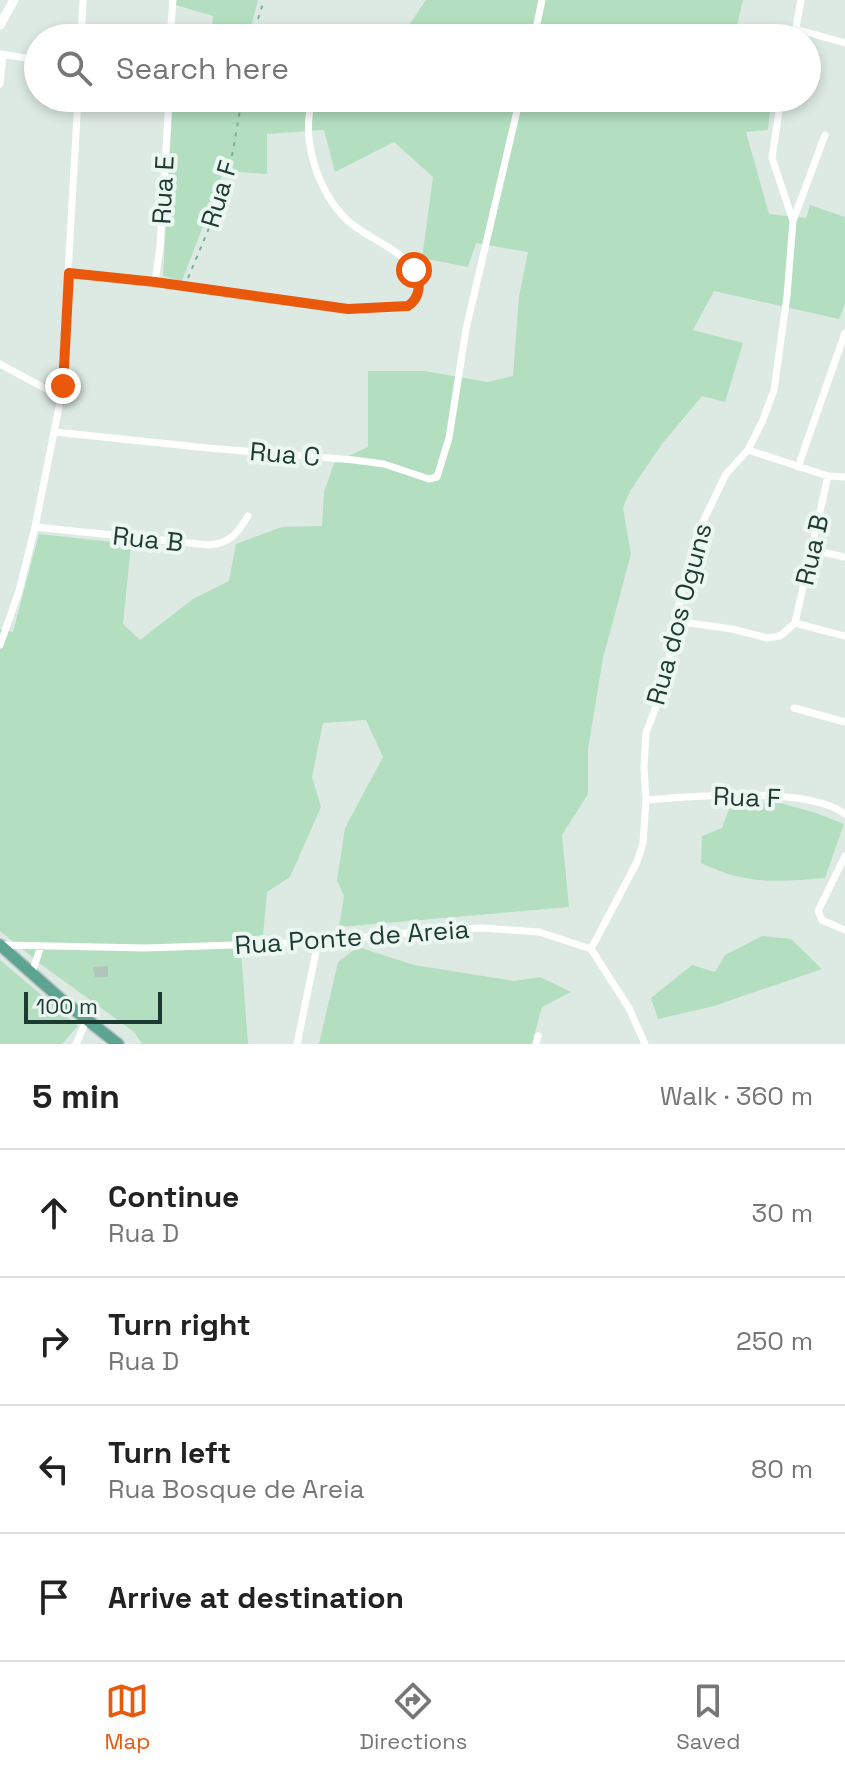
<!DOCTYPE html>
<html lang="en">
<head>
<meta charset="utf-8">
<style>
	:root { --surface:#fff; --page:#f6f6f6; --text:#222; --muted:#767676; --line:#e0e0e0; --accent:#ea580c }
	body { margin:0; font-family:"Space Grotesk",sans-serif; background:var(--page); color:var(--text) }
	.scale { position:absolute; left:24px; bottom:20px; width:138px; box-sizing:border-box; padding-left:8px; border:4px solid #1d3b33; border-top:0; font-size:22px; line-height:28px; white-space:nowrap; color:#1d3b33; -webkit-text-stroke:6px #edf7f2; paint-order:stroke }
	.stop { position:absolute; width:24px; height:24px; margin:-18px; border:6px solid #ea580c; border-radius:50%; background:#fff }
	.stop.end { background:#ea580c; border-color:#fff; box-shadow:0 2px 8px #0008 }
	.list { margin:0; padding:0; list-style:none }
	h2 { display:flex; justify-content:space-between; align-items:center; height:104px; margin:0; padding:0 32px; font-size:34px }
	h2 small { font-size:26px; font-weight:400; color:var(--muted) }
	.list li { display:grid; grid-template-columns:52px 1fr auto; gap:24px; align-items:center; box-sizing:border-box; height:128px; padding:0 32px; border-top:2px solid var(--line) }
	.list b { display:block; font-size:30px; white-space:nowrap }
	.list p { margin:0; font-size:26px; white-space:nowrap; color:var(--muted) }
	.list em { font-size:26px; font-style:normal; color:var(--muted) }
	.icon { flex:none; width:44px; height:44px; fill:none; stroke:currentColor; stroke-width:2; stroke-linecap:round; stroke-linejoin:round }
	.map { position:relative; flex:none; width:845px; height:1044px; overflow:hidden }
	.search { position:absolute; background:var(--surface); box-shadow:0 4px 12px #0003; left:24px; right:24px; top:24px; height:88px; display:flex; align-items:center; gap:20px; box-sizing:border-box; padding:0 28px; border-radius:44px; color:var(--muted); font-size:30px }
	.sheet { height:616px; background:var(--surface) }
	nav { display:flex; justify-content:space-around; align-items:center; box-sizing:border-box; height:112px; border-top:2px solid var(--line); background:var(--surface); font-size:22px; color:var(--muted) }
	nav a { display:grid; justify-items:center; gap:4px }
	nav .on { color:var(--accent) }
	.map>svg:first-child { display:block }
	.green { fill:#b3debf }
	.building { fill:#b2c5bd }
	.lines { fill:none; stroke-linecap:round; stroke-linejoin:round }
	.primary-casing { stroke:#bbc4c2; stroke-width:14 }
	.path { stroke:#7ab1a1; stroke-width:2; stroke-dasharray:4 6; stroke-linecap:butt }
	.minor { stroke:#fff; stroke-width:7 }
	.tertiary { stroke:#fff; stroke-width:9 }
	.primary { stroke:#5da493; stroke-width:11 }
	.route { stroke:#ea580c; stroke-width:10 }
	.labels { text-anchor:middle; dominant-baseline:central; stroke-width:8; stroke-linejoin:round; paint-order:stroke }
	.street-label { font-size:26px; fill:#1d3b33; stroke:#edf7f2 }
</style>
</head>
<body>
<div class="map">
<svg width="845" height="1044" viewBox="0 0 845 1044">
	<rect width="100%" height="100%" fill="#ddeae4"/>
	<!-- green -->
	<path class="green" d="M176,0H258L248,38H211L213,16L176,5Z
		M426,0H743L734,38H400Z
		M173,98H771L768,130L746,132L769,214L806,218L810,205L845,217V303L839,319L714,291L693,330L743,343L725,402L702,396L662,444L630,491L623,508L631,554L603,658L588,749V794L562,835L569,907L339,927L344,896L337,880L345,828L383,757L366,720L323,723L312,777L321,807L290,877L267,892L263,935L240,938L248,1044H142L134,1032L42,965L0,931V629L13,632L39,534L131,544L123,624L140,640L193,599L229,581L236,544L282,527L322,526L324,492L334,463L368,447V371H424L488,382L513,376L519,296L528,252L476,243L468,267L422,258L433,177L394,142L335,172L324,130L267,134V174L224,171L182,281L163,276Z
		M780,803L816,813L844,824L825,878C776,882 747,885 701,863L702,836L722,828L731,804Z
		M762,936L791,939L822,969L714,1006L658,1019L651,998L692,965L715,972L725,955Z
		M358,947L414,965L514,981L540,977L571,992L542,1007L532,1044H319L338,962Z
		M0,960L78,1026L62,1044H0Z"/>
	<!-- building -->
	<path class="building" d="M108,966V977H95L93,967Z"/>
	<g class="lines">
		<defs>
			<path id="primary" d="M0,945L62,1000L118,1044"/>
		</defs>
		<!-- primary casing -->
		<use href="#primary" class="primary-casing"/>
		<!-- path -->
		<path class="path" d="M252,38L264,0
			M188,278L220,202L233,151L242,98"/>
		<!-- minor -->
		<path class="minor" d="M795,29L845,43
			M81,38L83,0
			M170,38L173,0
			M346,38L349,33
			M534,38L542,0
			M794,38L801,0
			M0,54L38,60
			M0,84L3,54
			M793,221L825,135
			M69,273C98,276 127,278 156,282C200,288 382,323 413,303L419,283C411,250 368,241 346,219C317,190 300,137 313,98
			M155,282L160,247L169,98
			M0,364L61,397
			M55,432L208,448L354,460L384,464L429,479L437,477L449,438L466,329L520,98
			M748,450L828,476L845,477
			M798,467L845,333
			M35,527L209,545C230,543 237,534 248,516
			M812,550L845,557
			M676,621L732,629L767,638L780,636L795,623
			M795,623L828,476
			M795,623L845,636
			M0,645L19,591L35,527L61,397L78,98
			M794,708L845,722
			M646,800C693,796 807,786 845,814
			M845,856L818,911L822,920L845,930
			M2,945L145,948L318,942L426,931L481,928L539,932L591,949L629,1008L645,1044
			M591,949L637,862L643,843L646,800L644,767L646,733L664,686L682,589L698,532L726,474L748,450L762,422L774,390L787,296L793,221L772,158L781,98
			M32,973L41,946
			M76,1044L87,1019
			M297,1044L318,942
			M536,1044L538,1036"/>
		<!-- tertiary -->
		<path class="tertiary" d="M0,25L14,0"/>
		<!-- primary -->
		<use href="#primary" class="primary"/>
	</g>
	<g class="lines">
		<!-- route -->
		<path class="route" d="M63,386L69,273L155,282L348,309L408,306C421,297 421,282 414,270"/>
	</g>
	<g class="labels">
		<!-- street labels -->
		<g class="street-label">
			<text transform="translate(163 190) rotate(-87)">Rua E</text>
			<text transform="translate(219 194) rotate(-73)">Rua F</text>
			<text transform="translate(285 454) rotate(5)">Rua C</text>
			<text transform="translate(148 539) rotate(6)">Rua B</text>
			<text transform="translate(812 550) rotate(-77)">Rua B</text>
			<text transform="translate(679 614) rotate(-75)">Rua dos Oguns</text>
			<text transform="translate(747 797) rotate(2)">Rua F</text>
			<text transform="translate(352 937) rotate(-4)">Rua Ponte de Areia</text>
		</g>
	</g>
</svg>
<div class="scale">100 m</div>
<div class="stop" style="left:414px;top:270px"></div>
<div class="stop end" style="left:63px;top:386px"></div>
<div class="search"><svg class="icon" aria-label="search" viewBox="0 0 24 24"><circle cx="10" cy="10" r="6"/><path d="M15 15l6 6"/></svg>Search here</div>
</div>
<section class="sheet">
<h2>5 min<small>Walk · 360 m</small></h2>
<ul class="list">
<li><svg class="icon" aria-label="ahead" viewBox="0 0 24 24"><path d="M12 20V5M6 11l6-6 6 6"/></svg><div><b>Continue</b><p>Rua D</p></div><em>30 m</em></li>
<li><svg class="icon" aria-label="right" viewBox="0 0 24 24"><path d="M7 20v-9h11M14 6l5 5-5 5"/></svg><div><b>Turn right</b><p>Rua D</p></div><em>250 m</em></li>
<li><svg class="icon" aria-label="left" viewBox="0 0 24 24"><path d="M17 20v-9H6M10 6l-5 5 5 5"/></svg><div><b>Turn left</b><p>Rua Bosque de Areia</p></div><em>80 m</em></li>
<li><svg class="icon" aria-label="arrive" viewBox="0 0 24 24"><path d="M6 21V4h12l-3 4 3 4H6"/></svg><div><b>Arrive at destination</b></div></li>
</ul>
</section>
<nav>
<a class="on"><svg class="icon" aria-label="map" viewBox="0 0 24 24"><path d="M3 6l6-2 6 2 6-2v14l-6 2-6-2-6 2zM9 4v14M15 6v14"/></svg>Map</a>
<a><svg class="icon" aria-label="directions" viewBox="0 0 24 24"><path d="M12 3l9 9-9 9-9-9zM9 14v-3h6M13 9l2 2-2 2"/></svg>Directions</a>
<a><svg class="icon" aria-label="saved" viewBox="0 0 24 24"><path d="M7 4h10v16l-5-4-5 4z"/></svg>Saved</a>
</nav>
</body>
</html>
